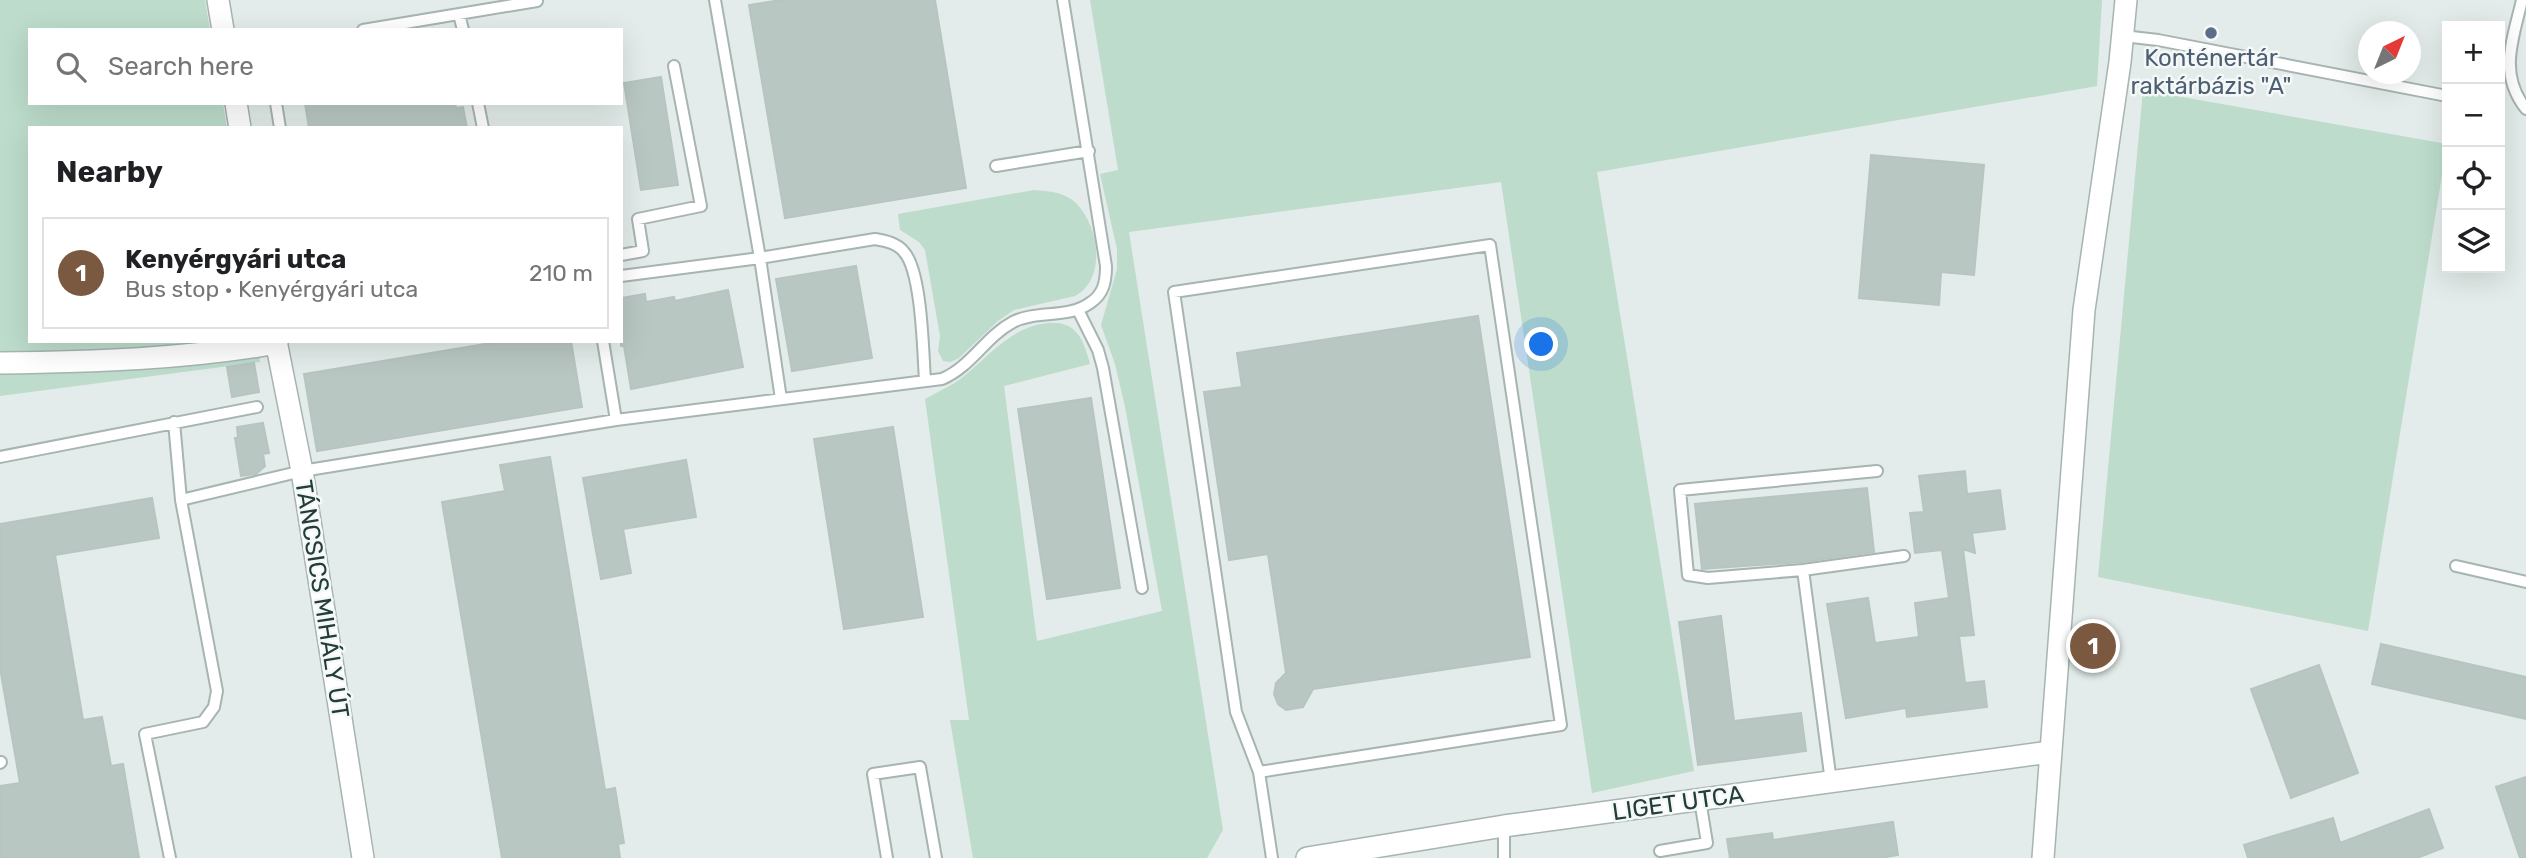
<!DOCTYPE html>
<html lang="en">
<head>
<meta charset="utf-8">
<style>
	:root { --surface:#fff; --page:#f6f6f6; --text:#202124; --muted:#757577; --line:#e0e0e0; --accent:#7b5940 }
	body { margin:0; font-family:Rubik,sans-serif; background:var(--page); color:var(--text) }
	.controls { position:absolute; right:21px; top:21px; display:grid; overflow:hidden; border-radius:0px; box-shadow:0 7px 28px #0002 }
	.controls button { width:63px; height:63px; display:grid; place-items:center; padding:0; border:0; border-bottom:2px solid var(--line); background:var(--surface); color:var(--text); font:35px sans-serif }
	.compass { position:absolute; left:2358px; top:21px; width:63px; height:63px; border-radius:50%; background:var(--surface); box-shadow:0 7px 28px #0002; rotate:43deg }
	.you { position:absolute; left:1542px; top:345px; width:24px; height:24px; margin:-18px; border:5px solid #fff; border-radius:50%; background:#1a73e8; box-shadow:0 0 0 10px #1a73e833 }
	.badge { display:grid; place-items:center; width:46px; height:46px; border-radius:50%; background:var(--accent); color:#fff; font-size:23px; font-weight:700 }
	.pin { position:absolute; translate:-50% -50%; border:4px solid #fff; box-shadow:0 2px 7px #0006 }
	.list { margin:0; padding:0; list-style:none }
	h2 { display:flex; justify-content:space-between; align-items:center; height:91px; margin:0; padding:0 28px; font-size:30px }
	h2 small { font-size:23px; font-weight:400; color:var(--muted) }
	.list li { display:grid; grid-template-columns:46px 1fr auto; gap:21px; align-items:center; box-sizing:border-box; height:112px; margin:0 14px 14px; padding:0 14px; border:2px solid var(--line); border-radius:0px }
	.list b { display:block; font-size:26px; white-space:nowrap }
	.list p { margin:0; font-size:23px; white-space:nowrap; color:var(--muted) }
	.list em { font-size:23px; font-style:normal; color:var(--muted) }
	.icon { flex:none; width:38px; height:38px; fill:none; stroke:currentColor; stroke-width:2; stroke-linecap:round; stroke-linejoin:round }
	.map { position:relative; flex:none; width:2526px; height:858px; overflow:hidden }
	.search { position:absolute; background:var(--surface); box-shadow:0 7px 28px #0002; left:28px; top:28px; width:595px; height:77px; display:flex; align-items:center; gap:18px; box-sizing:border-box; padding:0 24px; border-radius:0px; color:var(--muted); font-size:26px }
	.panel { position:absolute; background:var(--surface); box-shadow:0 7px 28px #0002; left:28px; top:126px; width:595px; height:217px; border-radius:0px }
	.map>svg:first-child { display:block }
	.green { fill:#bddccb }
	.building { fill:#b9c7c3; stroke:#b6c5c2; stroke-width:2 }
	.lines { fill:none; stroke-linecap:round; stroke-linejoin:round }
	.service-casing { stroke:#a6b4b2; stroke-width:14 }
	.minor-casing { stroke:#a6b4b2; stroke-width:24 }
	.service { stroke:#fff; stroke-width:10 }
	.minor { stroke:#fff; stroke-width:21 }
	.service-dot { fill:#5c6f8a; stroke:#f4f9f7; stroke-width:2.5 }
	.labels { text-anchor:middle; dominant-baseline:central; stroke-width:5; stroke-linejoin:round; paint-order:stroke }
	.service-label { font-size:24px; fill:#4e5e75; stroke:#f4f9f7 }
	.street-label { font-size:24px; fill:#243d3a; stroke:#f4f9f7 }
</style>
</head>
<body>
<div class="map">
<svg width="2526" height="858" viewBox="0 0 2526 858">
	<rect width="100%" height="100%" fill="#e3ecea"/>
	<!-- green -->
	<path class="green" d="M0,0H205L210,30H30V103H223L227,128H30V341H258L260,362L0,396Z
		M1090,0H2102L2097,86L1597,172L1694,771L1592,793L1501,182L1129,232L1223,830L1207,858H973L950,720H969L925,399C937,392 952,386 963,377C990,355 1012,326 1049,323C1077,321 1084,341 1090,364L1004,386L1037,641L1162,611L1125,407L1115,364L1101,325L1117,269V249L1100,174L1118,170Z
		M2143,90L2447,144L2368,631L2098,577Z
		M1034,190C1049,191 1064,192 1076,203C1099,226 1107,279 1075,296L1014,310L998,321L959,358L951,362L943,361L938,351L940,336L925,250L919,242L900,230L898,214Z"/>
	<!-- building -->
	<path class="building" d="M781,0H935L966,188L785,218L749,5Z
		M661,77L678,185L641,190L624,83Z
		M305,103H455L456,108L463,107L467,128H309Z
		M1871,155L1984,165L1974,275L1941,272L1939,305L1859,298Z
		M856,266L872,358L792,371L776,279Z
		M728,290L743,367L631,389L624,346H621V298L645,294L646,302L674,297L675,301Z
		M1478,316L1530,657L1313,689L1303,707L1286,710L1278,704L1274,694L1276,683L1286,673L1268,554L1229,560L1204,392L1242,387L1237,353Z
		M503,341H571L582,407L317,451L304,374Z
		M254,363L259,392L232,397L227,367Z
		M1091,398L1120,588L1047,599L1018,409Z
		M263,423L269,453L263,454L265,466L256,474L241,476L235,438H238L237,427Z
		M893,427L923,617L844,629L814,439Z
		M550,457L605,790L615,788L624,843L618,844L620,858H502L442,502L505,491L500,465Z
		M686,460L696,517L623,529L631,573L601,579L583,478Z
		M1965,471L1967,494L2000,490L2005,529L1972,533L1975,553L1963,549L1974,635L1959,636L1965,683L1984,681L1987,707L1907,717L1906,708L1846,718L1827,604L1868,598L1875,643L1919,637L1915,603L1949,598L1942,550L1915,553L1910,513L1924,512L1919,476Z
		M1867,488L1874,552L1802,562L1702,569L1695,504Z
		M152,498L159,538L55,555L83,720L102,717L111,766L123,764L139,858H0V786L20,783L0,668V524Z
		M1721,616L1734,721L1801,713L1806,751L1698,765L1679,622Z
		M2381,644L2526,677V719L2372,684Z
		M2319,665L2358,773L2291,798L2251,689Z
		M2526,777V858H2520L2496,787Z
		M2429,809L2443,848L2417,858H2248L2244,845L2333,818L2340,843Z
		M1893,822L1898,855L1881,858H1730L1727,839L1772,833L1773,840Z"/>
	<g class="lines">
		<defs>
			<path id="service" d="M2522,0C2513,39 2498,74 2526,109
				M459,14L463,30
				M363,30L537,1
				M2123,36L2158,40L2447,96
				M276,103L280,128
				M478,103L483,128
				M996,166L1089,151
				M621,255L643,251L638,219L701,206L674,66
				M621,276L760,258L715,0
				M1078,310L1098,350L1103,368L1142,588
				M781,399L760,258L875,239C886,241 897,243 904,252C922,272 923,352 925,381
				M616,420L942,379C972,366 985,337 1013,322C1036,310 1068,319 1090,303C1104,294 1106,281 1106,266L1063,0
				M174,422L181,500L302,471L616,420L603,341
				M0,457L257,407
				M2456,566L2526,582
				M1803,570L1708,578L1688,575L1680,490L1877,471
				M0,763L1,762
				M1259,772L1561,725L1490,245L1174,292L1236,712L1259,772L1272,858
				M1831,782L1803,570L1904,556
				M1504,826V858
				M1660,851L1707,843L1700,800
				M170,858L145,734L203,722L214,707L217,691L181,500
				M887,858L873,774L920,767L936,858"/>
			<path id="minor" d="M218,0L223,30
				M236,103L240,128
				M276,341L302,471L363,858
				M0,363C92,362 186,359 277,343
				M1307,858L1504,826L2050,752
				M2043,858L2084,310L2120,62L2126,0"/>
		</defs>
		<!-- service casing -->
		<use href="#service" class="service-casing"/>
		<!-- minor casing -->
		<use href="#minor" class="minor-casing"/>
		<!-- service -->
		<use href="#service" class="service"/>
		<!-- minor -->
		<use href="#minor" class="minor"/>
	</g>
	<!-- markers -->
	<circle class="service-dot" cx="2211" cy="33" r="7"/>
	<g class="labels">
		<!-- service labels -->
		<g class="service-label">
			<text x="2211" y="58">Konténertár<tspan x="2211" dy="28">raktárbázis "A"</tspan></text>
		</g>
		<!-- street labels -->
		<g class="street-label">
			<text transform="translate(322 599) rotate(81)">TÁNCSICS MIHÁLY ÚT</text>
			<text transform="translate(1678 803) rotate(-8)">LIGET UTCA</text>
		</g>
	</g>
</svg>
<div class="controls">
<button>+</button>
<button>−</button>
<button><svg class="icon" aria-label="locate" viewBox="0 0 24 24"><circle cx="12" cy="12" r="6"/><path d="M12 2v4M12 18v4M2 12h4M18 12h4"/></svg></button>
<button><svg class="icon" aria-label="layers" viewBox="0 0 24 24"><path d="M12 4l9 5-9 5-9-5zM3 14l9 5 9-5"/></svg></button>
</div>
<svg class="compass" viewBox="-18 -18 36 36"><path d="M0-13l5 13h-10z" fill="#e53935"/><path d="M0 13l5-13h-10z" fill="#757577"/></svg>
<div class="you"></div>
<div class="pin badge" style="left:2093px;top:646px">1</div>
<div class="search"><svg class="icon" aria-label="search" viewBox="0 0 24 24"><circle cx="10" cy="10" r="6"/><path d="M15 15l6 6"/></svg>Search here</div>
<section class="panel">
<h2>Nearby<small></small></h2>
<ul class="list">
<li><span class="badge">1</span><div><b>Kenyérgyári utca</b><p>Bus stop · Kenyérgyári utca</p></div><em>210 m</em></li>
</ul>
</section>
</div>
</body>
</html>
